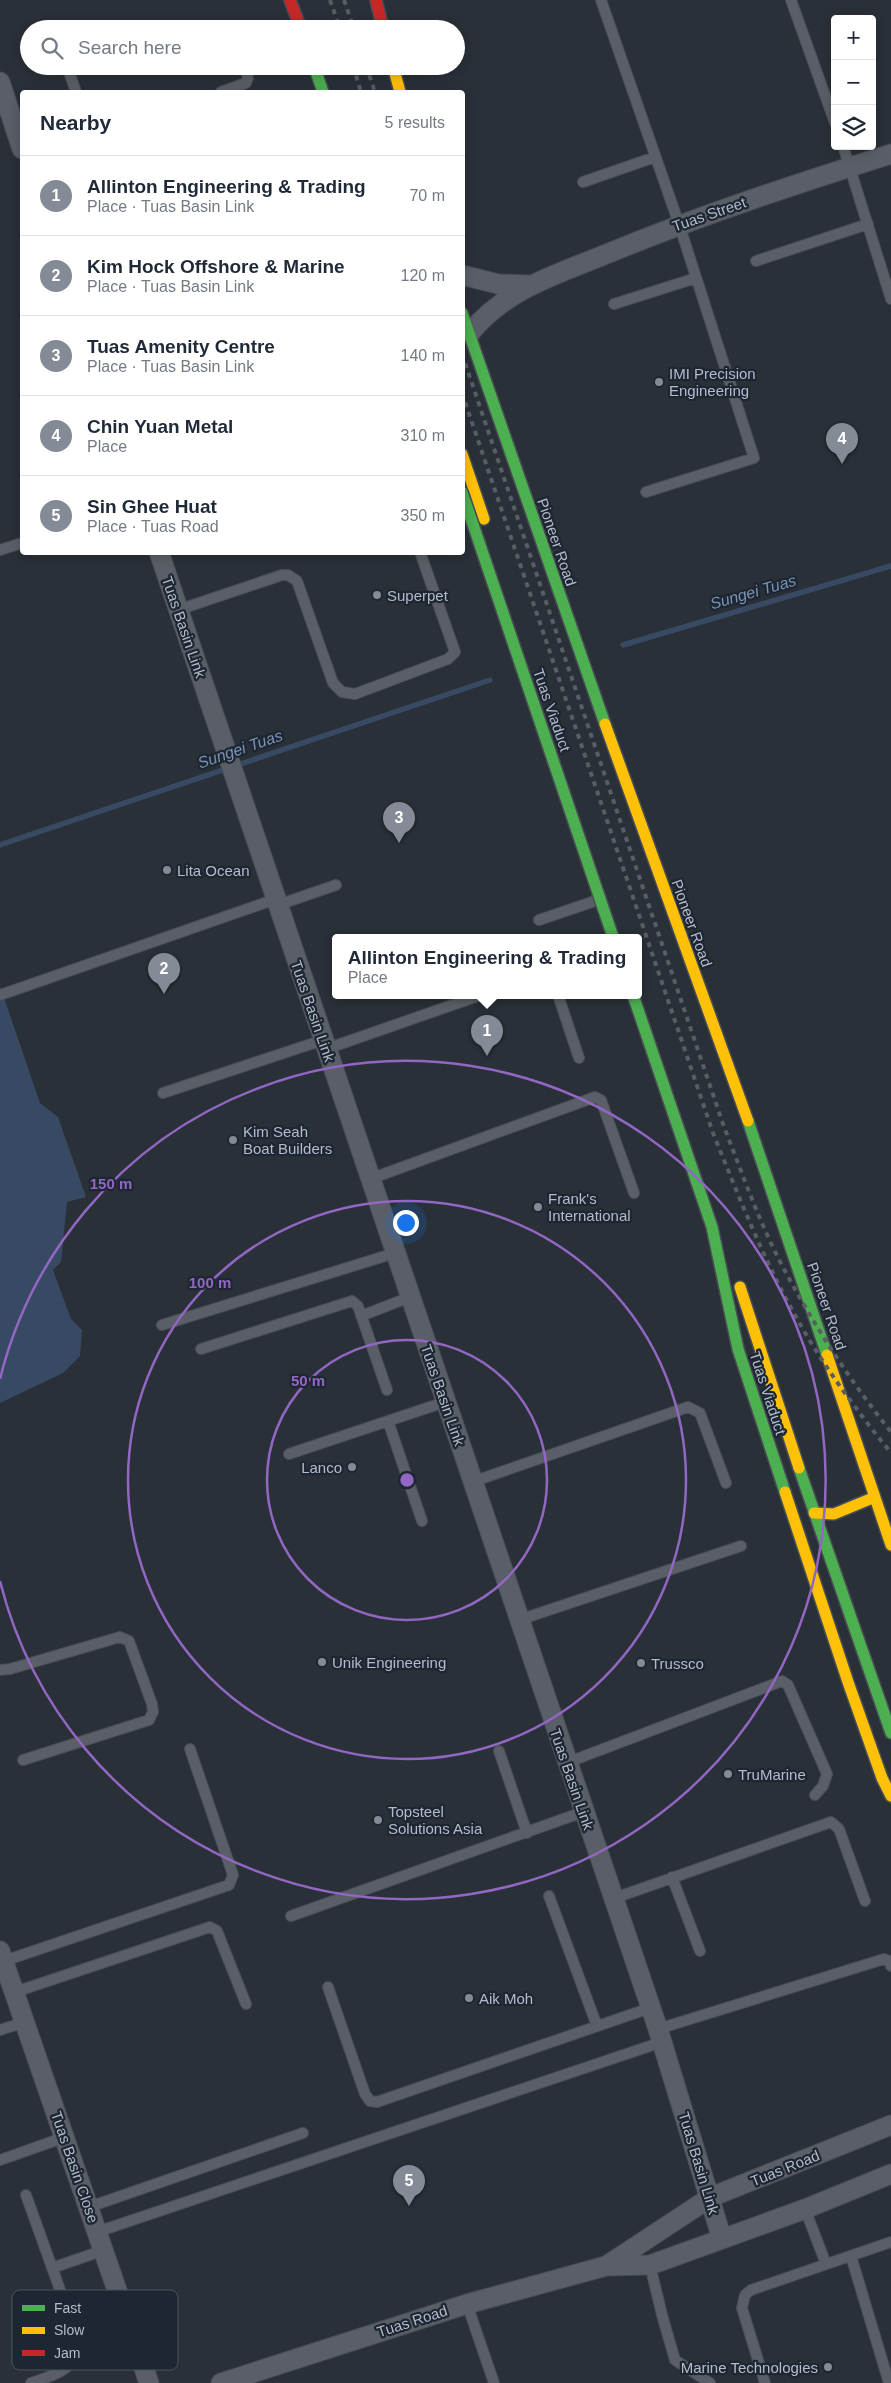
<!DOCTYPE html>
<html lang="en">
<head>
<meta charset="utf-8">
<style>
	:root { --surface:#fff; --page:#f6f6f7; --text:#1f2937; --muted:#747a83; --line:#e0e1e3; --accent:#848b96 }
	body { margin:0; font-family:Helvetica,sans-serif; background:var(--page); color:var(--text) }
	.controls { position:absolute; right:15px; top:15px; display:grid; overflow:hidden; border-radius:5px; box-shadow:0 2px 12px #0003 }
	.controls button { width:45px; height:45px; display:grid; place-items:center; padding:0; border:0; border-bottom:1px solid var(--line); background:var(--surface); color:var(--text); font:25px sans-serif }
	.you { position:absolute; left:405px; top:1222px; width:18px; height:18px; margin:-12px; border:4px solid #fff; border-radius:50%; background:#1a73e8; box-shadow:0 0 0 8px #1a73e833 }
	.badge { display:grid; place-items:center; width:32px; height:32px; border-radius:50%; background:var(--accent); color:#fff; font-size:16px; font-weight:700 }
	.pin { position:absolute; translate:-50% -41px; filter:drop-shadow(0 1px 2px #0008) }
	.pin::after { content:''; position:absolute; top:26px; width:18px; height:15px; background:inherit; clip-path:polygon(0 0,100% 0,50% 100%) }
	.popup { position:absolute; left:332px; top:934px; width:310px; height:65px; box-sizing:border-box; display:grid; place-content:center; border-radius:5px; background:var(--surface); filter:drop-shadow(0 1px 4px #0005); font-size:16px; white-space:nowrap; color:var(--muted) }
	.popup b { font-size:19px; color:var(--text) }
	.popup::after { content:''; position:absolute; left:50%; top:100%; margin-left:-10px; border:10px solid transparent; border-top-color:var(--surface) }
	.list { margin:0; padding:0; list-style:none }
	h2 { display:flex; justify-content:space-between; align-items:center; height:65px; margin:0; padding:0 20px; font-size:21px }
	h2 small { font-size:16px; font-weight:400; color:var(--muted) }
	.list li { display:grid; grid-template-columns:32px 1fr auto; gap:15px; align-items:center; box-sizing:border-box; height:80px; padding:0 20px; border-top:1px solid var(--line) }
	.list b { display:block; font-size:19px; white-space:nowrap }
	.list p { margin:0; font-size:16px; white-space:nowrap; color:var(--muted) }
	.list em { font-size:16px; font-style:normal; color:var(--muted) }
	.icon { flex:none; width:28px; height:28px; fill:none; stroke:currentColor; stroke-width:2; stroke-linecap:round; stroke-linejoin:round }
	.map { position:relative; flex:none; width:891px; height:2383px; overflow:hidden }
	.search { position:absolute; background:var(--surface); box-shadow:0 2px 12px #0003; left:20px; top:20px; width:445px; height:55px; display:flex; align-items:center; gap:12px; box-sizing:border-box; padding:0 18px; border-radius:28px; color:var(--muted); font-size:19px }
	.panel { position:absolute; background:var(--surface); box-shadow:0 2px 12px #0003; left:20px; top:90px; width:445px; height:465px; border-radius:5px }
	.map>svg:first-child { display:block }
	.water { fill:#384963 }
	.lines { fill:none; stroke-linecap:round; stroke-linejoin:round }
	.stream { stroke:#384963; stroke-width:5.5 }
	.lane-casing { stroke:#484c53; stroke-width:12 }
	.street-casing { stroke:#484c53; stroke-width:21 }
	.fast-casing { stroke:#484c55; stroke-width:14 }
	.slow-casing { stroke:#484c55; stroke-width:14 }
	.jam-casing { stroke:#484c55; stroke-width:14 }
	.lane { stroke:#5a5e66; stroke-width:10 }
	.street { stroke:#5a5e66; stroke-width:19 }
	.fast { stroke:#4caf50; stroke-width:11 }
	.slow { stroke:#ffc107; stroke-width:11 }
	.jam { stroke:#c62828; stroke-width:11 }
	.rail { stroke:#595d64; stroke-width:4; stroke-dasharray:5 5; stroke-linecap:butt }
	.fast-bridge-casing { stroke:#484c55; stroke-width:14; stroke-linecap:butt }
	.fast-bridge { stroke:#4caf50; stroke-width:11 }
	.ring { fill:none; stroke:#9266c3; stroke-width:2.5 }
	.poi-dot { fill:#848b96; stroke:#1d2633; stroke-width:2 }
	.labels { text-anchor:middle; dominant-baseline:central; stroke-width:4.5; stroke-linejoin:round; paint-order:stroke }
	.street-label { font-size:15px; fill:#b4bcc9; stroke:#1d2633 }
	.poi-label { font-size:15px; fill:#b4bcc9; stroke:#1d2633; text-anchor:start }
	.water-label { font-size:16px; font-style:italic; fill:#7c92b1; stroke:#1d2633 }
	.key { fill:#1d2633; stroke:#4a5360; stroke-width:1 }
	.key-label { font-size:14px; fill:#b4bcc9 }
	.centre { fill:#9266c3; stroke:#1d2633; stroke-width:2.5 }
	.ring-label { font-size:15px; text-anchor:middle; font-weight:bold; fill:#9266c3; stroke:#1d2633; stroke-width:4.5; stroke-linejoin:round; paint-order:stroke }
</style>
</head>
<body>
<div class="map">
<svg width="891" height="2383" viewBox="0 0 891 2383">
	<rect width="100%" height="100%" fill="#2a3038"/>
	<!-- water -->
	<path class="water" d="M0,986L40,1103L58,1117L86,1197L67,1202L61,1262L53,1270L71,1319L82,1330L80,1356L63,1373L0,1403Z"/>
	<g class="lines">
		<!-- stream -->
		<path class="stream" d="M623,645L891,566
			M0,845L490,680"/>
		<defs>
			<path id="lane" d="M601,0L679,224L754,458L646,492
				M791,0L835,123
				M67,66L76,92
				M221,92L246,83L248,78L245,66
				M843,146L891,299
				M583,182L655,157
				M756,261L868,224
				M614,304L696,278
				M0,550L22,543
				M178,610L282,575H288L297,581L333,683L342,692L355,694L448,659L455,652L420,552
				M278,905L336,885
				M539,920L598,900
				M0,995L276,899
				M558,995L579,1058
				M326,1049L481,995
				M163,1093L323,1040
				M370,1179L595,1097L601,1100L634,1193
				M361,1316L410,1297
				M162,1325L395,1253
				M201,1349L352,1301L358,1306L387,1390
				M388,1421L422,1521
				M289,1454L445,1402
				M472,1482L688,1407L700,1413L726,1483
				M519,1620L741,1546
				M0,1670L10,1669L120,1637L129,1641L152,1704L153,1712L149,1720L23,1760
				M499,1751L527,1833
				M566,1763L782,1681L788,1685L827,1774L823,1786L815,1795
				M672,1877L700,1951
				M549,1896L597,2026
				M612,1899L831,1822L839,1829L865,1901
				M291,1916L583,1812
				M4,1961L229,1885L233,1875L190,1749
				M328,1987L365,2094L370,2101L377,2102L650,2008
				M15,1992L210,1927L217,1931L246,2004
				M658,2029L884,1959L889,1961L891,1966
				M0,2030L25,2022
				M0,2160L65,2137
				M26,2195L78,2340C78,2370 54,2375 31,2383
				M89,2207L303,2133
				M805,2209L826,2264
				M97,2232L662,2042
				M851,2256L889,2383
				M650,2265L662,2315L675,2360L710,2383
				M52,2268L104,2250
				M467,2304L494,2383
				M765,2383L742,2308L745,2295L751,2290L891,2242"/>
			<path id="street" d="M0,82L22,149
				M462,275L498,284L530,285
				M470,333C505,289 558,274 609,253C701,215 796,184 891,154
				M159,552L658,2029L722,2239
				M0,1951L149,2383
				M606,2266L711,2197L891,2125
				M221,2383L467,2304L606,2266L650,2265L805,2209L891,2174"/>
			<path id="fast" d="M314,66L323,92
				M462,313L605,724
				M633,995L712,1227L738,1349L785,1492
				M748,1121L827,1355
				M799,1468L891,1733"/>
			<path id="slow" d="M393,66L400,92
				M462,454L484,519
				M605,724L748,1121
				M740,1287L799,1468
				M827,1355L891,1545
				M785,1492L848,1682L882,1778L891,1796
				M814,1513L834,1514L875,1497"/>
			<path id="jam" d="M290,0L301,29
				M376,0L383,29"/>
		</defs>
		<!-- lane casing -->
		<use href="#lane" class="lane-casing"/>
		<!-- street casing -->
		<use href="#street" class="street-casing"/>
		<!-- fast casing -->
		<use href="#fast" class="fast-casing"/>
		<!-- slow casing -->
		<use href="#slow" class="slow-casing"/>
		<!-- jam casing -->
		<use href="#jam" class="jam-casing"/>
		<!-- lane -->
		<use href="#lane" class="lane"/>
		<!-- street -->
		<use href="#street" class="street"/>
		<!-- fast -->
		<use href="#fast" class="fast"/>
		<!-- slow -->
		<use href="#slow" class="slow"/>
		<!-- jam -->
		<use href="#jam" class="jam"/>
		<!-- rail -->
		<path class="rail" d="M330,0L340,29
			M344,0L354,29
			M353,66L361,92
			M366,66L375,92
			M462,354L724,1127C743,1175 760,1225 785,1271C815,1327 851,1382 891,1432
			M462,393L713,1133C737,1192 760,1251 790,1306C818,1359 854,1407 891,1453"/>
		<defs>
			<path id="fast-bridge" d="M462,492L613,937"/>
		</defs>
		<!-- fast-bridge casing -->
		<use href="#fast-bridge" class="fast-bridge-casing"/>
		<!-- fast-bridge -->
		<use href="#fast-bridge" class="fast-bridge"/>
	</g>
	<!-- distance rings -->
	<g class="ring">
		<circle cx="407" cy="1480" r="140"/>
		<circle cx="407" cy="1480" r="279"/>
		<path d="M0 1379A419 419 0 1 1 0 1581"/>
	</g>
	<!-- markers -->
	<g class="poi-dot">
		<circle cx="659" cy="382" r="5"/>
		<circle cx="377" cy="595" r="5"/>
		<circle cx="167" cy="870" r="5"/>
		<circle cx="233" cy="1140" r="5"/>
		<circle cx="538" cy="1207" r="5"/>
		<circle cx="352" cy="1467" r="5"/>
		<circle cx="322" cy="1662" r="5"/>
		<circle cx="641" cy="1663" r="5"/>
		<circle cx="728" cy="1774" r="5"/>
		<circle cx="378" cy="1820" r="5"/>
		<circle cx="469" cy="1998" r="5"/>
		<circle cx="828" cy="2367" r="5"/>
	</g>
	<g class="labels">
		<!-- street labels -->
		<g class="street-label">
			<text transform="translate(709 214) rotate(-19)">Tuas Street</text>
			<text transform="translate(557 542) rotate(71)">Pioneer Road</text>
			<text transform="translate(184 627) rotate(71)">Tuas Basin Link</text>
			<text transform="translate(552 710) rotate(71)">Tuas Viaduct</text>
			<text transform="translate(692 923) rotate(70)">Pioneer Road</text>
			<text transform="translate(313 1011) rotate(71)">Tuas Basin Link</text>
			<text transform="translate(827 1306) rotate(71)">Pioneer Road</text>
			<text transform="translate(768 1393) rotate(72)">Tuas Viaduct</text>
			<text transform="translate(443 1395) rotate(71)">Tuas Basin Link</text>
			<text transform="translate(572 1779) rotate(71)">Tuas Basin Link</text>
			<text transform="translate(699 2163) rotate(73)">Tuas Basin Link</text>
			<text transform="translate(75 2167) rotate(71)">Tuas Basin Close</text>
			<text transform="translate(785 2168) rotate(-22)">Tuas Road</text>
			<text transform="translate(412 2321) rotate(-18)">Tuas Road</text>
		</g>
		<!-- poi labels -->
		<g class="poi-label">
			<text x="669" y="373">IMI Precision<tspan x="669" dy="17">Engineering</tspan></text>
			<text x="387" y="595">Superpet</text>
			<text x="177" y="870">Lita Ocean</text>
			<text x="243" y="1131">Kim Seah<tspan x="243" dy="17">Boat Builders</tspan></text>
			<text x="548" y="1198">Frank's<tspan x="548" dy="17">International</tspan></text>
			<text x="342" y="1467" text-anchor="end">Lanco</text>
			<text x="332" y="1662">Unik Engineering</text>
			<text x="651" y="1663">Trussco</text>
			<text x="738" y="1774">TruMarine</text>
			<text x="388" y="1811">Topsteel<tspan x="388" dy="17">Solutions Asia</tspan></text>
			<text x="479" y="1998">Aik Moh</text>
			<text x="818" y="2367" text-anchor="end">Marine Technologies</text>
		</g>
		<!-- water labels -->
		<g class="water-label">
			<text transform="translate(753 592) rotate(-16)">Sungei Tuas</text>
			<text transform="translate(240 749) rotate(-19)">Sungei Tuas</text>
		</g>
	</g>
	<!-- legend -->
	<rect x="12" y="2290" width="166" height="80" rx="8" class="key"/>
	<rect x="22" y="2305" width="23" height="6" fill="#4caf50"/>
	<rect x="22" y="2327" width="23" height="7" fill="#ffc107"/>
	<rect x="22" y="2350" width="23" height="6" fill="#c62828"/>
	<g class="key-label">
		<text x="54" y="2313">Fast</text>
		<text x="54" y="2335">Slow</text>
		<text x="54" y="2358">Jam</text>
	</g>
	<circle cx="407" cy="1480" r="8" class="centre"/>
	<g class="ring-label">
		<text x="111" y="1189">150 m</text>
		<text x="210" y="1288">100 m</text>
		<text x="308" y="1386">50 m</text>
	</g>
</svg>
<div class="controls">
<button>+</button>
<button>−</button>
<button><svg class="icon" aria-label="layers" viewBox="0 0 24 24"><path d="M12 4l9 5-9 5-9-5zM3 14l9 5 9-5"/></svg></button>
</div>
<div class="you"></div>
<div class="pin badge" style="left:487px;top:1056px">1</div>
<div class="popup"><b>Allinton Engineering &amp; Trading</b>Place</div>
<div class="pin badge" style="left:164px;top:994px">2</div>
<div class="pin badge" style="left:399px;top:843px">3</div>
<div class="pin badge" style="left:842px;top:464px">4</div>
<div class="pin badge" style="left:409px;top:2206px">5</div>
<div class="search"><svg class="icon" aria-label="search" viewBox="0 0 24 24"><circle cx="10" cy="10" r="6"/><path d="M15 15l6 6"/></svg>Search here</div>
<section class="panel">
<h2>Nearby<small>5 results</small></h2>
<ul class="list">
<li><span class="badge">1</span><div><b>Allinton Engineering &amp; Trading</b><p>Place · Tuas Basin Link</p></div><em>70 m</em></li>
<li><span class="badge">2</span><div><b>Kim Hock Offshore &amp; Marine</b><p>Place · Tuas Basin Link</p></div><em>120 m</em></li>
<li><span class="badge">3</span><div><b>Tuas Amenity Centre</b><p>Place · Tuas Basin Link</p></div><em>140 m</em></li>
<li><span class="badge">4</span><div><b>Chin Yuan Metal</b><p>Place</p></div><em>310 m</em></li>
<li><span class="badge">5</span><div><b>Sin Ghee Huat</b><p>Place · Tuas Road</p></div><em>350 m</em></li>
</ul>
</section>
</div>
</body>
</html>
